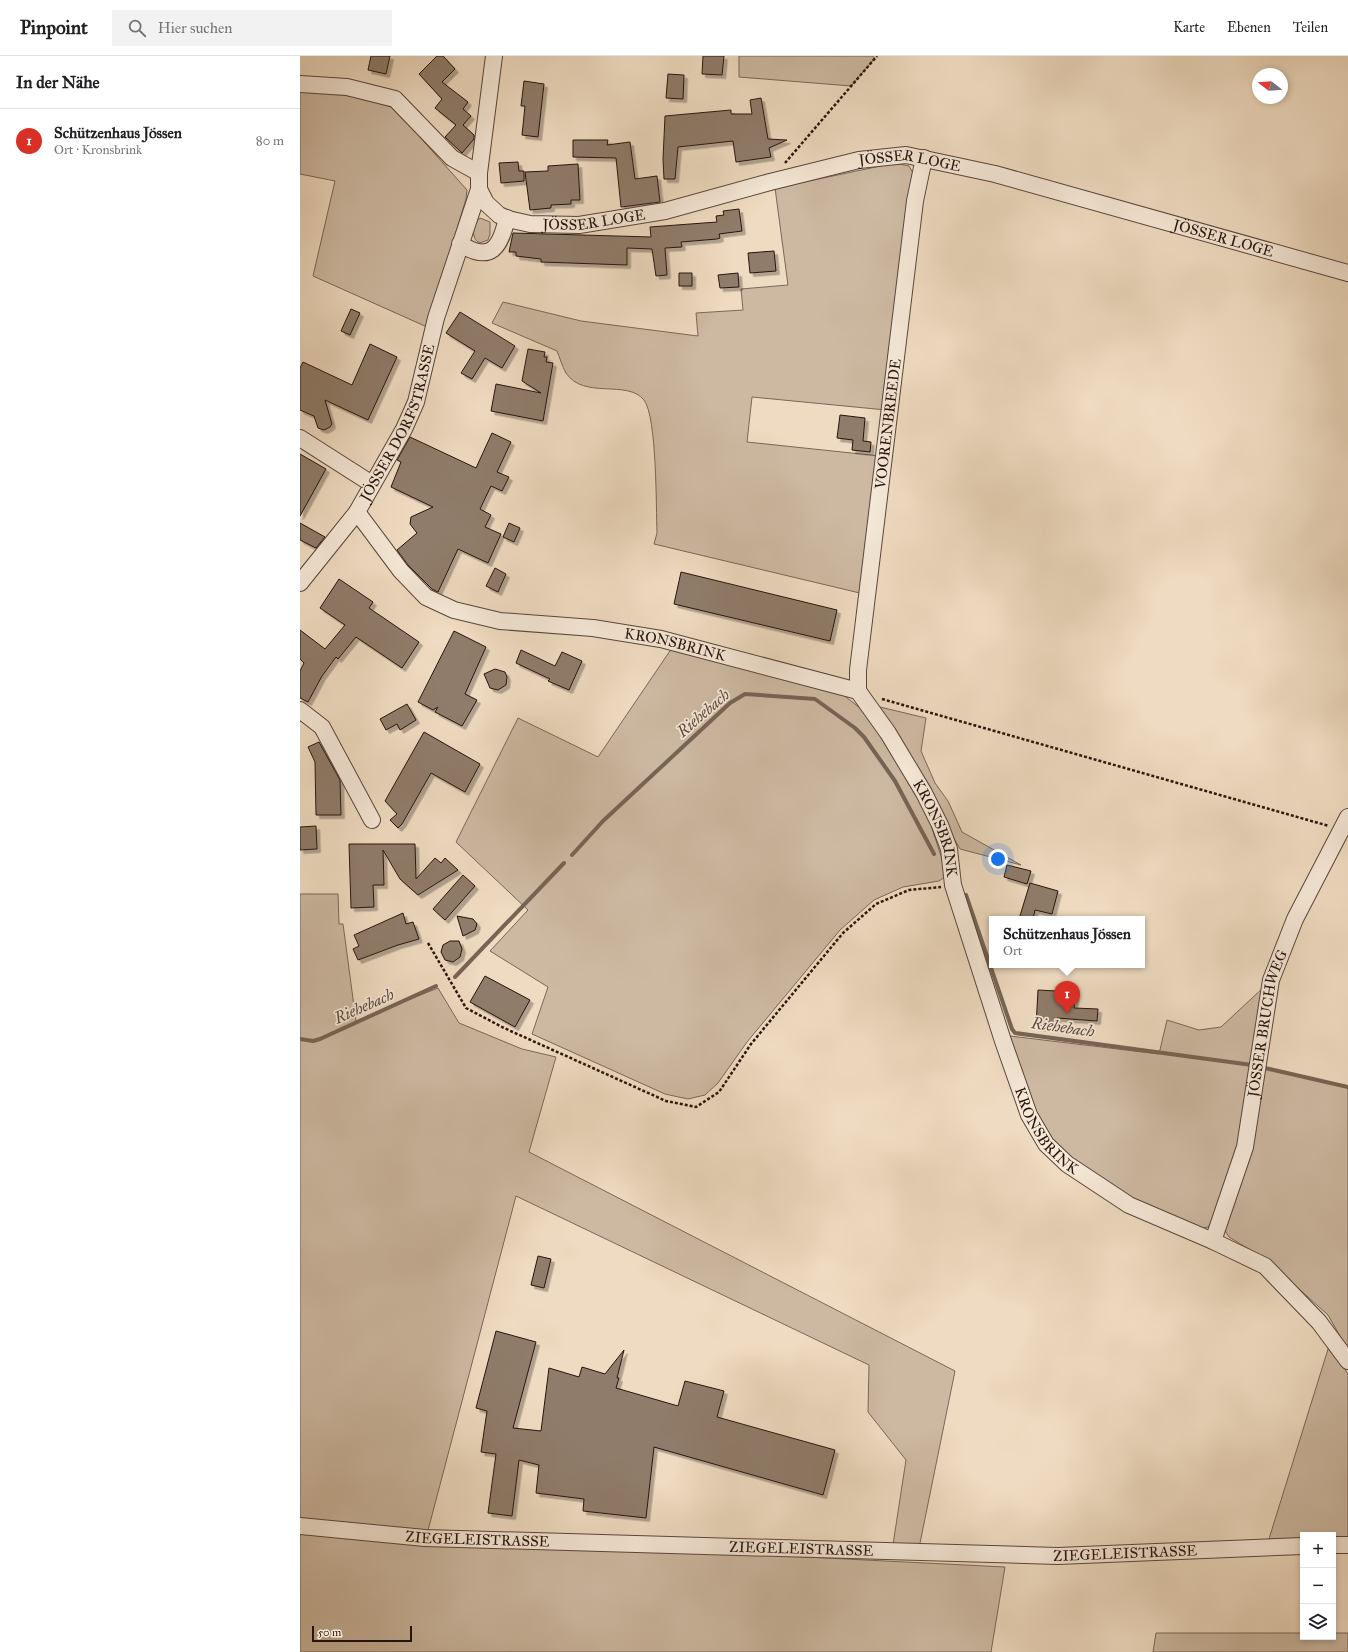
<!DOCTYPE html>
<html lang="de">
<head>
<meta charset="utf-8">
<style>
	:root { --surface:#fff; --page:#f2f2f2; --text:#202124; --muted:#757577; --line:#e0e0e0; --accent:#d93025 }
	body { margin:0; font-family:"IM FELL Great Primer",serif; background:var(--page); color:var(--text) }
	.controls { position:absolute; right:12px; bottom:12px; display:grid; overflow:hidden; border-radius:0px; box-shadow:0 2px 6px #0003 }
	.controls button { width:36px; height:36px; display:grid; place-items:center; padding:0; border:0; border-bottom:1px solid var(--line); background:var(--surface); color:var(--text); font:20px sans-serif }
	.compass { position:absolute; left:952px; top:12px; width:36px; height:36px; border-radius:50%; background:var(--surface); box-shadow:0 2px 6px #0003; rotate:287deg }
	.scale { position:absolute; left:12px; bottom:10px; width:100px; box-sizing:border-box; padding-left:4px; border:2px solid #27150d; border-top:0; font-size:11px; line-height:14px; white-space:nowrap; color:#27150d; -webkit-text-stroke:3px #f5e8d7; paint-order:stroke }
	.you { position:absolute; left:698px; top:803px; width:14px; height:14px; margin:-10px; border:3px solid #fff; border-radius:50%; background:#1a73e8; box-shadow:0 0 0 6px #1a73e833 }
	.badge { display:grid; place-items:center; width:26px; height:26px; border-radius:50%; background:var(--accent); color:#fff; font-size:13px; font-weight:700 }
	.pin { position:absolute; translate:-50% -33px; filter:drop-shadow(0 1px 2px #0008) }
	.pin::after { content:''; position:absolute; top:21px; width:14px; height:12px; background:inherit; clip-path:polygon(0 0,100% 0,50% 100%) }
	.popup { position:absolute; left:689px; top:860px; width:156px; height:52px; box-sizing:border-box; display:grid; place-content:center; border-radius:0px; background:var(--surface); filter:drop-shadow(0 1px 3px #0005); font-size:13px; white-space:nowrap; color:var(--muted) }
	.popup b { font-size:15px; color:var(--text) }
	.popup::after { content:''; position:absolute; left:50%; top:100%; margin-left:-8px; border:8px solid transparent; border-top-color:var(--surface) }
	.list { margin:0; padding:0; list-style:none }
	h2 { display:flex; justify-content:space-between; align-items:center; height:52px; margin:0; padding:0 16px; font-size:17px }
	h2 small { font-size:13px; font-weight:400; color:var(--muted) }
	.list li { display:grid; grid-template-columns:26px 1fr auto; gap:12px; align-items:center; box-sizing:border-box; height:64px; padding:0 16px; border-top:1px solid var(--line) }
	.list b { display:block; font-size:15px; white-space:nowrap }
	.list p { margin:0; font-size:13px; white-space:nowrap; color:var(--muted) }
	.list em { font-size:13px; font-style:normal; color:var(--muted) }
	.icon { flex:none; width:22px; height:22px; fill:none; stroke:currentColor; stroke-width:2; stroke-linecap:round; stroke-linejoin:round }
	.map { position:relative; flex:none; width:1048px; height:1596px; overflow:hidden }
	header { display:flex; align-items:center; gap:24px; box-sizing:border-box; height:56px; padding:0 20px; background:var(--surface); border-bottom:1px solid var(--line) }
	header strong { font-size:19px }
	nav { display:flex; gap:22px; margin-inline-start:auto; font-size:14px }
	.search { width:280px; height:36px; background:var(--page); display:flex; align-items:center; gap:10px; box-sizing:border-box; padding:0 14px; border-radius:0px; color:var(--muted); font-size:15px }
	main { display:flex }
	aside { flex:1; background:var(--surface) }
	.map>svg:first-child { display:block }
	.green { fill:#cdb9a2; stroke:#7a6758 }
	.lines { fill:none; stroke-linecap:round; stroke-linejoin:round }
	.stream { stroke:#766454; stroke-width:4 }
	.building { fill:#8f7c6b; stroke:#27150d; filter:url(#shadow) }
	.minor-casing { stroke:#59463a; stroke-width:18 }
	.path { stroke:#27150d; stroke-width:2.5; stroke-dasharray:3 2; stroke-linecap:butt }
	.minor { stroke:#f5e8d7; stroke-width:16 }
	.labels { text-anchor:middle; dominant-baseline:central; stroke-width:3.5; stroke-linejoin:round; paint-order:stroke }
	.street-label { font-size:15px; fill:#27150d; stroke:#f5e8d7 }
	.water-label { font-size:16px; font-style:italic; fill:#5c493d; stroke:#f5e8d7 }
</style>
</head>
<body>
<header>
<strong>Pinpoint</strong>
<div class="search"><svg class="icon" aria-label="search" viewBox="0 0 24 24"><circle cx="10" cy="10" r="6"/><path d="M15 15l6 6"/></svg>Hier suchen</div>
<nav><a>Karte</a><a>Ebenen</a><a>Teilen</a></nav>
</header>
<main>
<aside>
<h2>In der Nähe<small></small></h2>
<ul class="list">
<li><span class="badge">1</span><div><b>Schützenhaus Jössen</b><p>Ort · Kronsbrink</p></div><em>80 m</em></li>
</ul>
</aside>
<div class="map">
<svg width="1048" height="1596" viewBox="0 0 1048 1596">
	<defs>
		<filter id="shadow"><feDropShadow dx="3.5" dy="3.5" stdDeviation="0" flood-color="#0004"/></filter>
	</defs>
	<rect width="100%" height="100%" fill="#efdbc1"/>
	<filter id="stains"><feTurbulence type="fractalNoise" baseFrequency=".005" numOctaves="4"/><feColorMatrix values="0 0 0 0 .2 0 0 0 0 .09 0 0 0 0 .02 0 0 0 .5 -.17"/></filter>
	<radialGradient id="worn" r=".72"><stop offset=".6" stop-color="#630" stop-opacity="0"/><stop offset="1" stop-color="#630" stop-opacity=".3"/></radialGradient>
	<!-- green -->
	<path class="green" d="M439,0H572L575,2L551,30L439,21Z
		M0,34L59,41L94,52L167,134L166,143L127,271L13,220L35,125L0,118Z
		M595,107L609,110L613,117L586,354L452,341L447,386L580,400L564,538L354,488L357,477C356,451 357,361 344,344C327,323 284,344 266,317C262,310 260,302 257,295L192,267L203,246L281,265L398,280L396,257L443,254L441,233L488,229L475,132Z
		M180,162L190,166V178L188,184L180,187C170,183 173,168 180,162Z
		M376,586L537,634L569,659L627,757L643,806L645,821L639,825L603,831L574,844L540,874L447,986L418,1027L405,1039L388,1043L365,1038L232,978L248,931L190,895L228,854L156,786L218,662L298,701Z
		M580,651L626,662L621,695L635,727L648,745L662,776L721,809L660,793Z
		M0,838H38L39,868H43L56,965L138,932L159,967L222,993L256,1001L229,1096L655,1315L619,1492L592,1495L606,1404L568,1356L569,1309L216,1140L126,1482L705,1511L691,1596H0Z
		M965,930L942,1091L916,1161L908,1171L899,1173L823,1140L758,1094L738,1060L710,980L859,998L867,964L899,974L921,971Z
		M961,1011L1048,1030V1294L1028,1259L967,1204L929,1181L924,1173Z
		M1029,1290L1048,1318V1487L1033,1488V1479H1003V1488L968,1486Z
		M856,1577H1003V1581H1033V1577H1048V1596H853Z"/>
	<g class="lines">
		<!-- stream -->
		<path class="stream" d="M272,799L303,765L430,647L445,638L515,643L555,672L564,681L595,725L634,798
			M666,839L712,973L715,977L952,1009
			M155,921L264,807
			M0,983L13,985L20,983L136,930
			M965,1012L1048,1031"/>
	</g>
	<!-- building -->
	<path class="building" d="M71,0H90L86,18L68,14Z
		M137,0H143L155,13L142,26L168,46L163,53L171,60L163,69L174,79V83L162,97L145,81L156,69L135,52L142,43L119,18Z
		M403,0H424L422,19L402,18Z
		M368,18L384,19L383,43L366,42Z
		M224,25L244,28L238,81L222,79L225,50H221Z
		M461,42L468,83L487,84L469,92L471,101L436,106L433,85L378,91L375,123H364L363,103L365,60L431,54V58H452L450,44Z
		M273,84H308L307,89L330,86L335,123L357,120L360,146L321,151L316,102L273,101Z
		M218,106L219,115H224V125L201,127L199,107Z
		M278,108L280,144H271V148L251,149V152L230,154L225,116L248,115V110Z
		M439,153L442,175L419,178L420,182L417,183L381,186L382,191L365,192L367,219L356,220L352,193L327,192V209L241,206V203L216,200V196H209L213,177L351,181L350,171L417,166L416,160L424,159L423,155Z
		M474,195L476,215L450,217L448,197Z
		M379,217H392V230H379Z
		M438,217L439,231L420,232L418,219Z
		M51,253L60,257L50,279L41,275Z
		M160,256L215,290L202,312L185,302L172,323L161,317L175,295L146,277Z
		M70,288L97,301L68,364L25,344L32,368L30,371L24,374L18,372L14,360L0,354V312L3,306L52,329Z
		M228,293L245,296L244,301H247L246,306L253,307L243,365L191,355L196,328L241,337L222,325Z
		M540,359L565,362L563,385L571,386L570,396L552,394L553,384L537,382Z
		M192,377L211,386L197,416L209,421L202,435L191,430L180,453L191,459L185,471L201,478L188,507L158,493L138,536L132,533L108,509L97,494L117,477L110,468L111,461L133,451L91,431L101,406L97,404L110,381L176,412Z
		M0,398L26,413L0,460Z
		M0,467L25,481L16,492L0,484Z
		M209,467L220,472L214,486L203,481Z
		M195,512L206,518L198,536L186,530Z
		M381,516L537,554L530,585L374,548Z
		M39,523L73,546L69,552L119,586L102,612L56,581L38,603L36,601L22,620L8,646L0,642V615L4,607L0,603V574L25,593L45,569L20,552Z
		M154,575L186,591L165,638L177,644L162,670L135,656L138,651L133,654L118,646Z
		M221,594L255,610L262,596L282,605L269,634L248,625L250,623L216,607Z
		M195,613L205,616L207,621L206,629L198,634L190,632L184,618Z
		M107,648L116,664L100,674L97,668L86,674L80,663Z
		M124,676L180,708L165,736L131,717L102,768L98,772L90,764L97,758L85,745Z
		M19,686L40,724L41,759H16L15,706L8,691Z
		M16,770L17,793L0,794V771Z
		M49,788H115L116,823L135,802L141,807L145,802L158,814L118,839L100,823L83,794L84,829H73L74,851L51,852Z
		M707,809L731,815L727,828L704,821Z
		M163,819L175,830L145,864L133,853Z
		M730,827L758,835L752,858L735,854L733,863H719Z
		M103,857L106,868L113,866L119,883L98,889L58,904L53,893L59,890L54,879Z
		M157,860L173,863L177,868L175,874L163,880Z
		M150,885H159L162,893L160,901L153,906L145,904L141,896L143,889Z
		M185,920L230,944L215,971L170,946Z
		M738,934L776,936L774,952L798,953L797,965L757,962L756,972L736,971Z
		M238,1200L251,1203L244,1232L231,1229Z
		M196,1275L236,1286L213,1372L241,1375L249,1312L279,1321L282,1311L305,1318L324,1294L317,1322H319L316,1332L378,1350L385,1325L424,1335L417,1361L535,1394L523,1439L354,1391L346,1462L283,1455L284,1443L236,1437L239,1409L219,1404L212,1460L188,1457L196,1398L181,1396L187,1355L176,1352Z"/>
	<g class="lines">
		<defs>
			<g id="minor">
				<path d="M0,28L47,31L95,43L152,102L179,117"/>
				<path id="s1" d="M179,133L186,147L199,159L208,163L230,168L279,169L365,155L470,126L559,104L606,99L695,118L1048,217"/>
				<path d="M160,188C191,207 200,192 207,162"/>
				<path d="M0,382L72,428"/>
				<path id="s2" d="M57,456L101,515L126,541L154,554L200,565L293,572L361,583L558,635L588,677L624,737L640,769L649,793L653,829L703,985L729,1059L746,1088L767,1108L829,1149L913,1185L965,1210L1019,1266L1048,1305"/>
				<path id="s3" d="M0,527L57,456L104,373L116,346L136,262L179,133V117L194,0"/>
				<path id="s4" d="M558,635V614L615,145L624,102"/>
				<path d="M0,654L22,671L72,764"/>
				<path id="s5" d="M913,1185L945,1091L971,924L995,863L1048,761"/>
				<path id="s6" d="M0,1470L125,1482L758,1500L1003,1490"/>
				<path d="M1033,1489H1048"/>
			</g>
		</defs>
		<!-- minor casing -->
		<use href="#minor" class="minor-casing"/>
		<!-- path -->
		<path class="path" d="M485,107L577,0
			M582,643L1029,770
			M128,887L166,952L204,972L366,1045L396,1051L419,1036L451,988L543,877L576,848L609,834L641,831"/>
		<!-- minor -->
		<use href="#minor" class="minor"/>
	</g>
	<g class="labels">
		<!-- street labels -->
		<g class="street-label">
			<text stroke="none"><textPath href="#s1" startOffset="454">JÖSSER LOGE</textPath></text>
			<text stroke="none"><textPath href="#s1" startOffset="130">JÖSSER LOGE</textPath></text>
			<text stroke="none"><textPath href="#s1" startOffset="778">JÖSSER LOGE</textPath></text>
			<text stroke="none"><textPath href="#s3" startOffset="190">JÖSSER DORFSTRASSE</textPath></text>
			<text stroke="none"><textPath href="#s4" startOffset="269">VOORENBREEDE</textPath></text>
			<text stroke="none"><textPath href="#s2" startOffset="365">KRONSBRINK</textPath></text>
			<text stroke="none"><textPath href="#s2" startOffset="713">KRONSBRINK</textPath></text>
			<text stroke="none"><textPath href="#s5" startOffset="225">JÖSSER BRUCHWEG</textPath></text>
			<text stroke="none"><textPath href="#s2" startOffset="1038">KRONSBRINK</textPath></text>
			<text stroke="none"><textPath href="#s6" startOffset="178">ZIEGELEISTRASSE</textPath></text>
			<text stroke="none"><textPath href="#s6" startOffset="502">ZIEGELEISTRASSE</textPath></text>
			<text stroke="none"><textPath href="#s6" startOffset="826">ZIEGELEISTRASSE</textPath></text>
		</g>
		<!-- water labels -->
		<g class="water-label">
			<text transform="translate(403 657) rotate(-41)">Riehebach</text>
			<text transform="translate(64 950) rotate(-24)">Riehebach</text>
			<text transform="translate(763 971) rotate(8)">Riehebach</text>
		</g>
	</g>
	<rect width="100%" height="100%" filter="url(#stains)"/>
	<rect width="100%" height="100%" fill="url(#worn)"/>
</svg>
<div class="controls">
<button>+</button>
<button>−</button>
<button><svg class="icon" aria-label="layers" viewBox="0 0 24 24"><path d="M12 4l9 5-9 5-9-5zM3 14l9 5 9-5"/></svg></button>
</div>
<svg class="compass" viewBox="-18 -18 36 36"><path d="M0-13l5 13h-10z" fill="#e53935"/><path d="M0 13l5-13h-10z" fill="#757577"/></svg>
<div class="scale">50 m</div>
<div class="you"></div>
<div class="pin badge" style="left:767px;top:958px">1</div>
<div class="popup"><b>Schützenhaus Jössen</b>Ort</div>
</div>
</main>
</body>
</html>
